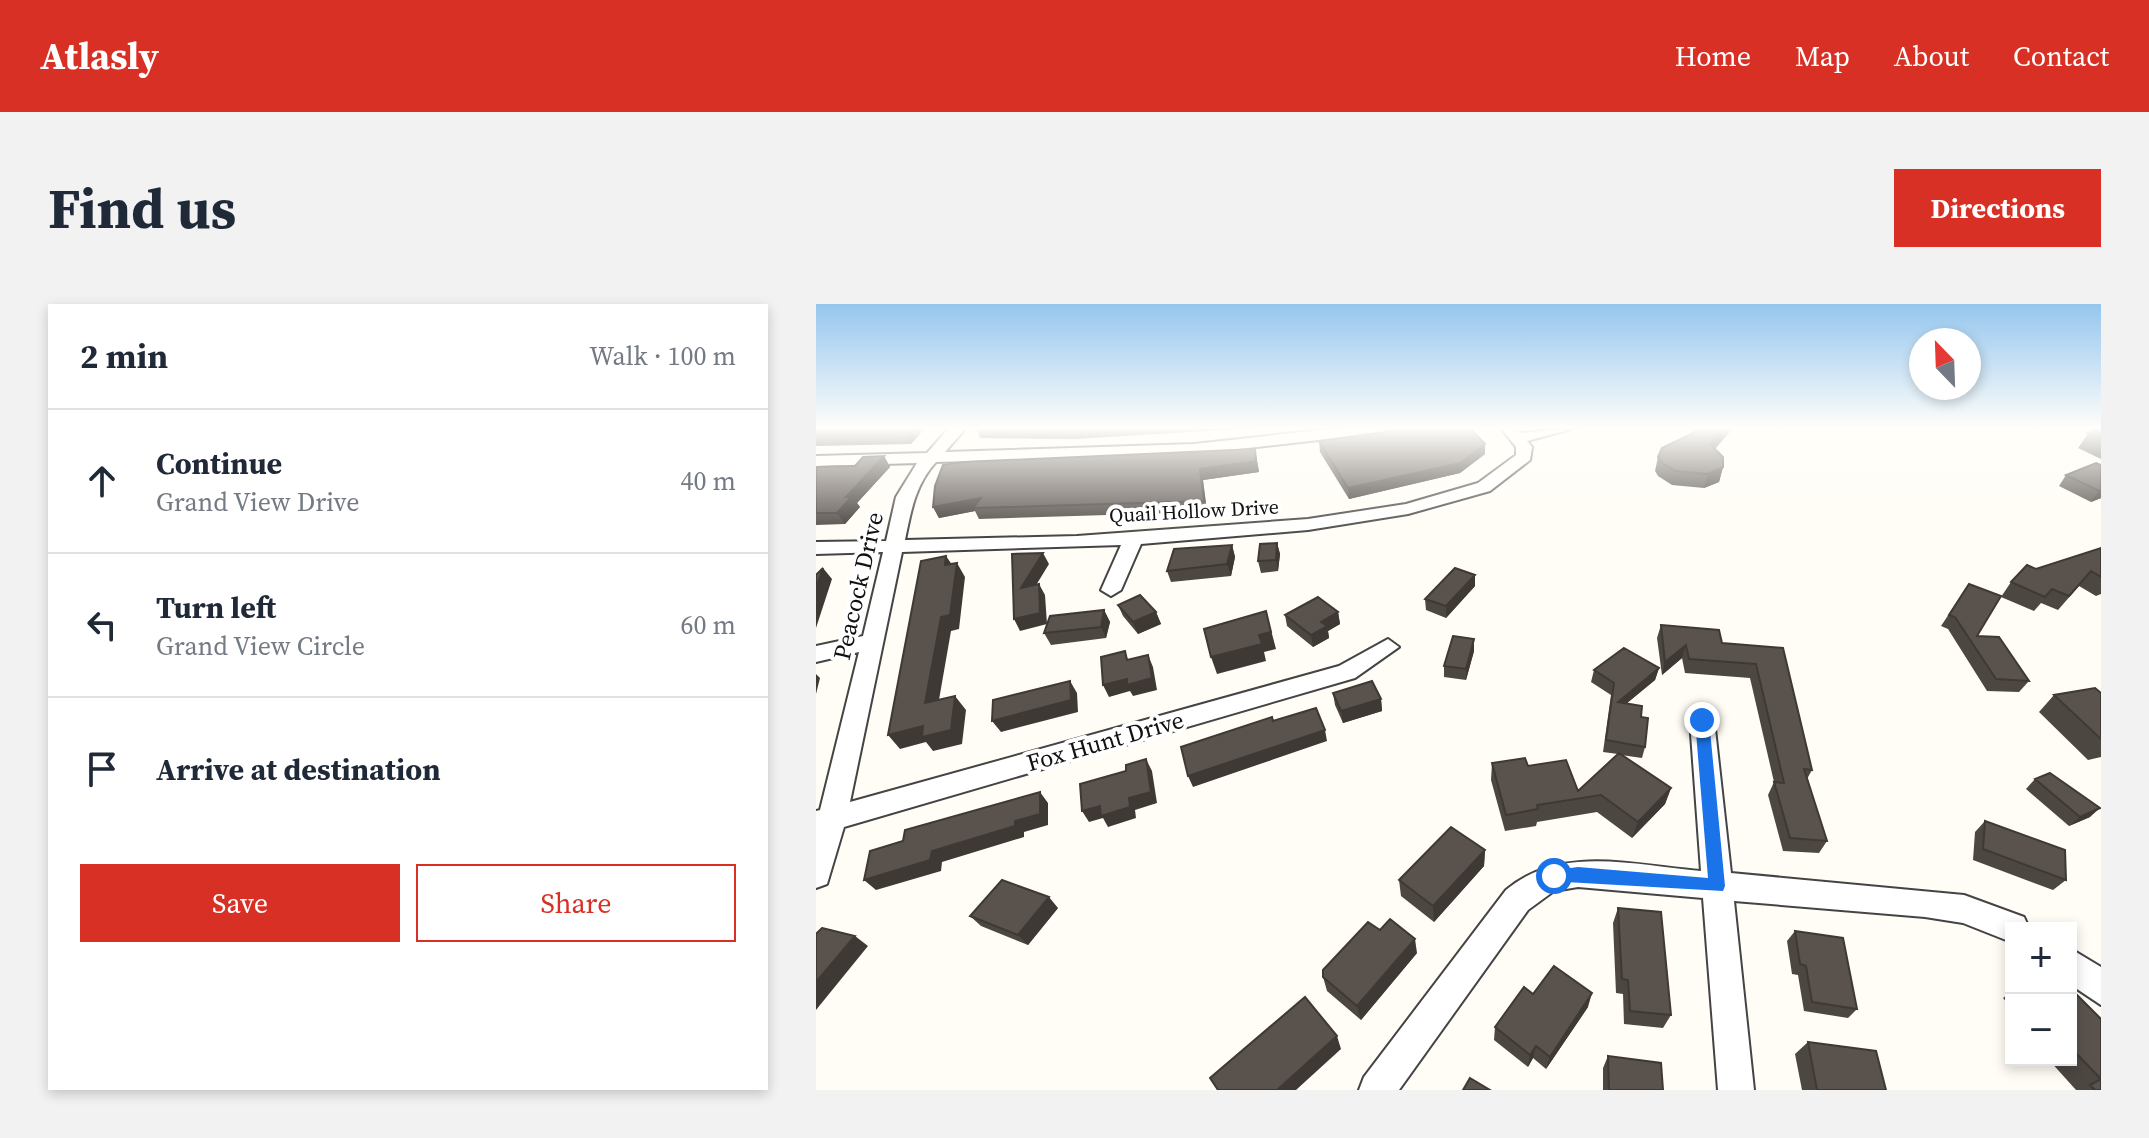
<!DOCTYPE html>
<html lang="en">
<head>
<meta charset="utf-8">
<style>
	:root { --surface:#fff; --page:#f2f2f3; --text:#1f2937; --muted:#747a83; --line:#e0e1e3; --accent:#d93025 }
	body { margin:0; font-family:"Source Serif 4",serif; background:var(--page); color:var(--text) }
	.controls { position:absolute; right:24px; bottom:24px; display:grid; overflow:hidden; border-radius:0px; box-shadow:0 4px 12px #0003 }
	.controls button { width:72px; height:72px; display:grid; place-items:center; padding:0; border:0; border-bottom:2px solid var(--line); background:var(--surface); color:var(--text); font:40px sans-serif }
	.compass { position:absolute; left:1093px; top:24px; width:72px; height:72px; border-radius:50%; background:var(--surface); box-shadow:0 4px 12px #0003; rotate:337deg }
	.stop { position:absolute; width:24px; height:24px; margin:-18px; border:6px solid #1a73e8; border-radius:50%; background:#fff }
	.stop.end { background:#1a73e8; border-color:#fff; box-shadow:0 2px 8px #0008 }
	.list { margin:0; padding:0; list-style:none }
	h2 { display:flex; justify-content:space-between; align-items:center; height:104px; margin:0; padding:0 32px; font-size:34px }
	h2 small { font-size:26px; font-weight:400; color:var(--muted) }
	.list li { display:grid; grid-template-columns:52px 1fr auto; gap:24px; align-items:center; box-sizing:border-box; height:144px; padding:0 32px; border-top:2px solid var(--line) }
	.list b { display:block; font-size:30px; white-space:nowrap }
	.list p { margin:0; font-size:26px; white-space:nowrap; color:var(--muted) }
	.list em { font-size:26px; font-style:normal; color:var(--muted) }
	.actions { display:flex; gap:16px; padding:24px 32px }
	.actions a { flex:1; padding:18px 0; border:2px solid var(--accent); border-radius:0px; text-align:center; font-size:28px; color:var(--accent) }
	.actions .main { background:var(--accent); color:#fff }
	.icon { flex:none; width:44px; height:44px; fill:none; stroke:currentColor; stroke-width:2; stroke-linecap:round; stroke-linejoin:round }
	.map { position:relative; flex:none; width:1285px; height:786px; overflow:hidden; border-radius:0px }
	header { display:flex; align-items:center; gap:48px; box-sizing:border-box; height:112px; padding:0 40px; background:var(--accent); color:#fff }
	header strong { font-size:38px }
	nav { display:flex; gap:44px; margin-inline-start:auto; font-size:28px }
	.intro { display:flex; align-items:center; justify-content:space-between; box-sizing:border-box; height:192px; padding:0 48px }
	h1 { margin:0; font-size:56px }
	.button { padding:20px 36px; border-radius:0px; background:var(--accent); color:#fff; font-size:28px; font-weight:700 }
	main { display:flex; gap:48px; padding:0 48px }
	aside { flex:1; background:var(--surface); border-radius:0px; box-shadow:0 4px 12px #0003 }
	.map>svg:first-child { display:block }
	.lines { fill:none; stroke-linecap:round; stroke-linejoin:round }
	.street-casing { stroke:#444; stroke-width:4 }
	.street { fill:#fff; fill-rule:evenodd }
	.wall { fill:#4d4742 }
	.shaded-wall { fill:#3f3936 }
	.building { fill:#5a524d; stroke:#3f3936; stroke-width:2 }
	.route { fill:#1a73e8 }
	.labels { text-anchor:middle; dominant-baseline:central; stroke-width:8; stroke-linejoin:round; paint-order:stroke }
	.far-street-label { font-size:20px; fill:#111; stroke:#fff }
	.street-label { font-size:24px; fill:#111; stroke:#fff }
</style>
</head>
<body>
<header>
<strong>Atlasly</strong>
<nav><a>Home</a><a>Map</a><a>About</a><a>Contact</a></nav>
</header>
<div class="intro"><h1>Find us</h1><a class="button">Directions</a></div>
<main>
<aside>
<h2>2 min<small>Walk · 100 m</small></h2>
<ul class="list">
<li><svg class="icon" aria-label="ahead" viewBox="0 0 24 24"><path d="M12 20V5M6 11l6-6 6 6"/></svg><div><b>Continue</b><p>Grand View Drive</p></div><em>40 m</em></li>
<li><svg class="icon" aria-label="left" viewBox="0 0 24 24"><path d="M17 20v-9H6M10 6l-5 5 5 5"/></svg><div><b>Turn left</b><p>Grand View Circle</p></div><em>60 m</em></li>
<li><svg class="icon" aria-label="arrive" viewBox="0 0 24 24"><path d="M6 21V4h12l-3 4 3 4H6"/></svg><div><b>Arrive at destination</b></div></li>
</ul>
<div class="actions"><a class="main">Save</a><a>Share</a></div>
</aside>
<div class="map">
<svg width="1285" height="786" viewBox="0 0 1285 786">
	<rect width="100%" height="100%" fill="#fffdf5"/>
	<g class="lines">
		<defs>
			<path id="street" d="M133,124H150L129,148L378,140L523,124H574L566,129L378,150L120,158C99,181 95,207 89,236L261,232L492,215L590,200L662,179L700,151V143L685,124H701L705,129L759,124L711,137L716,143L714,156L674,187L592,210L492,226L325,240L305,286L295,292L285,286L305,241L86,248L34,498L523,362L572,335L583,343L539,374L28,523L11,580L0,584V507L4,506L43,348L0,358V342L47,332L67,248L0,250V238L70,237L80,193L101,159L0,162V152L111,149Z
				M886,407L895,410L898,416L915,569L1148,591L1208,613L1213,624H1195V638L1147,619L1109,613L918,597L938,786H902L887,594L762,583L738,587L712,606L583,786H543L548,773L690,586C744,540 821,562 885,567L874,416L877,410Z
				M1255,645L1285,663V701L1255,681Z"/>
		</defs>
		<!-- street casing -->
		<use href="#street" class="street-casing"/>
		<!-- street -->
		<use href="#street" class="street"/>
	</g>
	<!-- wall -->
	<path class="wall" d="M0,124H109L95,140L0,142Z
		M160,124H439L260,135L164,134Z
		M887,124H917L899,145L907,163L903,178L888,184L856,181L842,172L839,167L842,153Z
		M1276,124H1285V155L1262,144Z
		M503,137L669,140V150L644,169L533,195L504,148Z
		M439,145L443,168L387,176L391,208L163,215L159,207L123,214L117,203Z
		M68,152L74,163L41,199L44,203L29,220L0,221V163L39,162Z
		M1285,161V194L1275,198L1243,182L1250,171Z
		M461,239L464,250L462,267L445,269L442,257Z
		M416,241L419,253L415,272L355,278L351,267Z
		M1285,244V290L1280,292L1263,282L1242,306L1225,299L1218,307L1185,293L1195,278L1220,265Z
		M659,271V282L630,314L610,306L609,295Z
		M1153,280L1161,332L1213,377L1203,388L1171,387L1132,325L1125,322Z
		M302,301L340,308L345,320L322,330L307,312Z
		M288,306L294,318L290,334L235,341L228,329Z
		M522,308L524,320L512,327L513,334L497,343L471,322L469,311Z
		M845,321L906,339L967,344L996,466L991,475L1011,537L1003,549L967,547L952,491L958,478L934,374L869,369L866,354L846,371L841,334Z
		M658,335V347L650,376L628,373V362Z
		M843,364L839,376L811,399L825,413L829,443L826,454L805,451L855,484L849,500L816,534L781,508L721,518L720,522L689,527L675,476L676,459L762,487L802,450L787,448L795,391L775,378L778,366Z
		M517,389L565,395L566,407L527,419L519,401Z
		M1285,389V453L1272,456L1223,408L1238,391Z
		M1219,475L1274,513L1253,522L1210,485Z
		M1169,517L1250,576L1237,586L1157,556L1159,528Z
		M669,546L668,562L618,618L585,592L583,576Z
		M242,604L212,641L165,622L154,612Z
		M802,604L855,711L847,724L808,720L807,690L800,689L797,619Z
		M979,627L1041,705L1032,714L988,707L982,671L976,670L971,637Z
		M601,649L545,716L511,687L507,673Z
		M1255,685L1285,715V786H1260L1233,756H1255Z
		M1195,688V703L1187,694Z
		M717,690L772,703L730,765L717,754L712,763L678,736L679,723Z
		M992,738L1070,786H986L979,750Z
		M792,752L847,786H787V764Z"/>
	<!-- shaded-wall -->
	<path class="shaded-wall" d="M94,124H109L95,140L89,129Z
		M909,124H917L891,154L894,140Z
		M669,140V150L644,169L533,195L532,184Z
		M439,145L443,168L387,176L391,208L388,197L384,165Z
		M68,152L74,163L41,199L44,203L29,220L21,209L30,193Z
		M907,163L903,178L888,184L892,170Z
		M1285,186V194L1275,198L1283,187Z
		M165,194L157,204L159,207L123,214L117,203Z
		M461,239L464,250L462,267L460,256Z
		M416,241L419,253L415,272L411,260Z
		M227,249L233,260L211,296L205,284Z
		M130,252L139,265L129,261Z
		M141,259L149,273L143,325L135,327L120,413L109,399L125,313Z
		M7,264L16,275L0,324V284Z
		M659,271V282L630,314V302Z
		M223,280L229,291L231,320L204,327L198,315Z
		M288,306L294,318L290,334L285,323Z
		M450,307L460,345L448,348L450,357L401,370L395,353L443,331Z
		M340,308L345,320L322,330L317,318Z
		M522,308L524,320L512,327L513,334L497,343L495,331L505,318Z
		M658,335V347L650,376V365Z
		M870,341L866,354L846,371L849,358Z
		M332,351L337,363L341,386L317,392L314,387L293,393L287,381Z
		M843,364L839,376L799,409L802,398Z
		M0,370L4,374L0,390Z
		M254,377L261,389L262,408L185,428L176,417Z
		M139,392L150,406L146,440L117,447L110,438L84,445L72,431Z
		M565,395L566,407L527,419L525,407Z
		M509,426L511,437L377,483L372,472Z
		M330,455L336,467L341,499L319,506L320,514L292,523L287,514L273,518L266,507Z
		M855,484L849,500L816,534L822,518Z
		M224,488L232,499V521L208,528V533L126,558L125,567L60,586L48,576L116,547L199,517Z
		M1284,504L1274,513L1253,522L1264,513Z
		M669,546L668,562L618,618L617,602Z
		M233,593L242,604L212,641L202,631Z
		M39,632L52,642L0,706V678Z
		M599,635L601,649L545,716L541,702Z
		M776,689L772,703L730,765L734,753Z
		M521,732L525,745L480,786H461Z
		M720,742L717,754L712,763L714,751Z"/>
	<!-- building -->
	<path class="building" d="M0,124H94L89,129L0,131Z
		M160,124H273L256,125Z
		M597,124H654L669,140L645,159L532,184L503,137Z
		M887,124H909L894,140L907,153V163L892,170L859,167L845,158L842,153L846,144Z
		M1277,124H1285V134L1272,129L1282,126Z
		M439,145L440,157L384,165L388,197L157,204L165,194L117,203L119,182L127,161L148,158Z
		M68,152L30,193L36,192L21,209H0V163L39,162L47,153Z
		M1280,159L1285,161V186L1283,187L1250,171Z
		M461,239L460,256L442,257L444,240Z
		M416,241L411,260L351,267L358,245Z
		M1285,244V273L1275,267L1253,292L1236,285L1229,293L1195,278L1211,261L1220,265Z
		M227,249L205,284L223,280L224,309L198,315L196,250Z
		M130,252L129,261L141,259L134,311L125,313L109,399L139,392L135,426L106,433L107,422L72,431L105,257Z
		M7,264L0,284V271Z
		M639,264L659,271L630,302L609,295Z
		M1153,280L1185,292L1161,332L1183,333L1213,377L1180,375L1139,313L1133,311Z
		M324,291L340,308L317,318L302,301Z
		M502,293L522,308L505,318L511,322L495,331L469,311Z
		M288,306L285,323L228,329L234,312Z
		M450,307L455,328L443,331L446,340L395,353L388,325Z
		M845,321L903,326L906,339L967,344L996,466L988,465L1011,537L974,534L958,478L968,479L940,360L873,355L870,341L849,358Z
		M637,332L658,335L650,365L628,362Z
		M808,344L843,364L802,398L826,402L825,413L832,414L829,443L790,436L798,379L778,366Z
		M309,347L311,356L332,351L336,374L311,381V375L287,381L285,353Z
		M254,377L255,396L176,417L177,396Z
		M556,377L565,395L525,407L517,389Z
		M1279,384L1285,389V435L1238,391Z
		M500,404L509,426L372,472L365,443L456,413L457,417Z
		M803,449L855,484L822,518L785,491L721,501L722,505L690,511L676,459L709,454L712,462L750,456L762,487Z
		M330,455L335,488L313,494L314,503L285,512L284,502L266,507L264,480L310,467V461Z
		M1234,469L1284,504L1264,513L1219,475Z
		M224,488V510L199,517V522L116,547L114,556L48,576L54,547L87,537L89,526Z
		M1169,517L1249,546L1250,576L1167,545Z
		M635,523L669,546L617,602L583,576Z
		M186,576L233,593L202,631L154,612Z
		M802,604L845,608L855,711L814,707L812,676L806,675Z
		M574,615L599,635L541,702L507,673V666L552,618L564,626Z
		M6,624L39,632L0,678V630Z
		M979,627L1027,634L1041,705L996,698L990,662L984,660Z
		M738,662L776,689L734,753L720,742L714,751L679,723L708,683L717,690Z
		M1255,685L1285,715V775L1255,744V733L1256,732L1255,731Z
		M489,693L521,732L461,786H402L394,774Z
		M992,738L1060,747L1070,786H1001Z
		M792,752L845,759L847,786H793Z
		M654,774L674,786H647Z
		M1285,775V786H1279L1274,781Z"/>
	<!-- sky -->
	<linearGradient id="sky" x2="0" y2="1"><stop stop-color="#95c6ee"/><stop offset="0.53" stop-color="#fffefa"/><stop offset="1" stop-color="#fffefa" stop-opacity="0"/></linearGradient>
	<rect width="1285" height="234" fill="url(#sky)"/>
	<!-- route -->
	<path class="route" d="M886,411L893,416L909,582L907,587L732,577V567L762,563L892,574L879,416Z"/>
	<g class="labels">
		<!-- far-street labels -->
		<g class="far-street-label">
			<text transform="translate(378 207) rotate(-3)">Quail Hollow Drive</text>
		</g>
		<!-- street labels -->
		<g class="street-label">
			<text transform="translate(42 282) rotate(-77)">Peacock Drive</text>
			<text transform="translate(289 437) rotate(-16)">Fox Hunt Drive</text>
		</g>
	</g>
</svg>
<div class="controls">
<button>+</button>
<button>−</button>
</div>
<svg class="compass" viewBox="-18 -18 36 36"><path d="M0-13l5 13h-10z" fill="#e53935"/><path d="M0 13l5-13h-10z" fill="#747a83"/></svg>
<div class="stop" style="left:738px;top:572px"></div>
<div class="stop end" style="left:886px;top:416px"></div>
</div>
</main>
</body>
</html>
